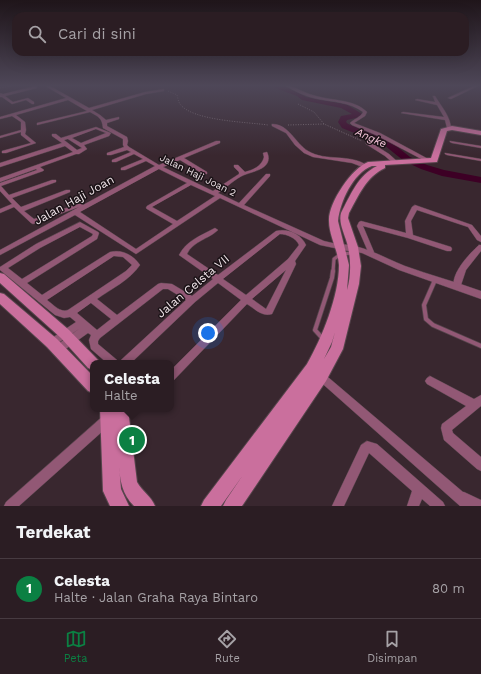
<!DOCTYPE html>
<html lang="id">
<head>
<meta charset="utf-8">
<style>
	:root { --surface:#2b1d23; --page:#372a30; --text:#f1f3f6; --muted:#a6a2a6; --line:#473b41; --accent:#0b8043 }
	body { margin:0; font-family:"Work Sans",sans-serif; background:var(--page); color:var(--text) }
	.you { position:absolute; left:208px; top:333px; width:14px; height:14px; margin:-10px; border:3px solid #fff; border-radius:50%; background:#1a73e8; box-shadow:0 0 0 6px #1a73e833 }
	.badge { display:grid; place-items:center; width:26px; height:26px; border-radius:50%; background:var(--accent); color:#fff; font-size:13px; font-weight:700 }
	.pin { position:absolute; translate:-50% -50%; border:2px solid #fff; box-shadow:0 1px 4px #0006 }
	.popup { position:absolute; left:90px; top:360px; width:84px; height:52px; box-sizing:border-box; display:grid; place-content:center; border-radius:8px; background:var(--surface); filter:drop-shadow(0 1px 3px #0005); font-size:13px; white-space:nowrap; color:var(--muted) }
	.popup b { font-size:15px; color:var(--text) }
	.popup::after { content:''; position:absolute; left:50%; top:100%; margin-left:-8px; border:8px solid transparent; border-top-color:var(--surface) }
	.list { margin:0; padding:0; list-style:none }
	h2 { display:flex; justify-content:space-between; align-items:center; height:52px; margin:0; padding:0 16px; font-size:17px }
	h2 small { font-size:13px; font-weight:400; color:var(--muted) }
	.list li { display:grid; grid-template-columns:26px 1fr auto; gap:12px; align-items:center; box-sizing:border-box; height:60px; padding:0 16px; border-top:1px solid var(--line) }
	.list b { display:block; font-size:15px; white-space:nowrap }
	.list p { margin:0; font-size:13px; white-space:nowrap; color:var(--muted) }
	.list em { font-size:13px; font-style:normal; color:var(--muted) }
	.icon { flex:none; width:22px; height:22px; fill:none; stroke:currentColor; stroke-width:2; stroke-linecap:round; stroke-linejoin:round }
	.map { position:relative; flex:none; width:481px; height:506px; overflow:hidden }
	.search { position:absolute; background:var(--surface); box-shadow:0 4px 16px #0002; left:12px; right:12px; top:12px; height:44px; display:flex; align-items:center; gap:10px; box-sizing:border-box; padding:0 14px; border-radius:12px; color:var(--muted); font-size:15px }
	.sheet { height:112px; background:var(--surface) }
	nav { display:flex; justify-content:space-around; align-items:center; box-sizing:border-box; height:56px; border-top:1px solid var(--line); background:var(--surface); font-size:11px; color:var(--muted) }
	nav a { display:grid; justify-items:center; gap:2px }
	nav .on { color:var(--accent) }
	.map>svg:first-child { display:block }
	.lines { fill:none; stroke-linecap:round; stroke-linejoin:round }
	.river { fill:#3d0025; fill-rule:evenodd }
	.service-far1-casing { stroke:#56454c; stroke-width:4.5 }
	.service-casing { stroke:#56454c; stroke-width:5.5 }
	.minor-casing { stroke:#56454c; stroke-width:1 }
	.tertiary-casing { stroke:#56454c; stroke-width:1 }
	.secondary-casing { stroke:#56454c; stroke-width:2 }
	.path { stroke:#84757b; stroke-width:1; stroke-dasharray:1 1.5; stroke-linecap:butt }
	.service-far1 { stroke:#925875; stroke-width:3 }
	.service { stroke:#925875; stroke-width:4 }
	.minor { fill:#925875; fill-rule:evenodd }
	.tertiary { fill:#925875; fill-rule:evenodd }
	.secondary { fill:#ca6f9d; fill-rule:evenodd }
	.labels { text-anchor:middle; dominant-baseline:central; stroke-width:3; stroke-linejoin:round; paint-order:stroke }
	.far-street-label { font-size:10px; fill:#eee2e7; stroke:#1b1317 }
	.far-water-label { font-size:11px; font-style:italic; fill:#f9c7dd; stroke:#1b1317 }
	.street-label { font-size:12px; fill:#eee2e7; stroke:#1b1317 }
</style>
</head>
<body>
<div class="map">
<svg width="481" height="506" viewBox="0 0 481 506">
	<rect width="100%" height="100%" fill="#39272f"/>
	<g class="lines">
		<!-- river -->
		<path class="river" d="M270,86C281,84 297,90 306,97L346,104L362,114L360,117L347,120L346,122L348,124L390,141L410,157L427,165L444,170L481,177V183L442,176L421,169L404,161L384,145L342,128L338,122L341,116L352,114L341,108L302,100L297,96Z"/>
		<defs>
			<path id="service-far1" d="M333,272L334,259L341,254L353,253"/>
			<path id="service" d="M435,280L424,305L426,319L433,325L481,346
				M324,340L315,330L332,278L333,271"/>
			<path id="minor" d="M36,86L37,88L5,96L13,102L28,98L34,102V104H32L26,100L12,104L2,97H0V93L3,94Z
				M47,86H50L89,108L145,92L164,89V91L146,94L92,110L100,115L106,120L119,117V119L107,123V126L127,137L128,141L127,145L129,147L159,165L216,141H220V143L184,158L207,172V174H203L180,160L163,167L213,191L239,174V172L234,167V165H238L245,172C253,170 262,166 264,157L263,153L267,152C274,168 255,171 244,175C236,178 226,188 218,193L239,203L266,174H270V176L244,205L324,241L341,245L342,247L339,249L320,245L220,198L136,254L75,215L0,255V250L79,207L33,224L31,223L14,207L0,213V209L12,204L0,191V183L37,170L36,169L0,182V178L73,152L65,146L0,167V163L62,143L52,136V134H56L61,138L96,127L111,133L109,136L84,145L87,149L79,154H76L40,167L44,170L43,171L1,186L9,195L52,180H56V182L12,198L21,207L66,190H70V192L24,211L34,219L78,204H82L83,205L155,166L146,161L125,170H121V168L143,159L134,154L116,162H112V160L131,152L127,150L111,155H107V153L124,147L123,145V139L103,128C102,118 99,117 90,112L37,125V123L87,111L68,100L16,115L25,122L26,130L25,134L36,143L6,153H2V151L31,143L21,135V132L0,138V136L21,130V122L12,116L0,119V117L66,98L47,87ZM96,129L106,133L81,143L72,138ZM68,139L82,148L77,150L64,140ZM159,169L187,183L147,206L146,208L147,209L173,224L136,249L80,212ZM191,185L215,196L177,221L152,207Z
				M286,86H290C299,89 307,94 316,96C333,101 354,99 367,112L365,116L354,123L380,133L432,161L427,162L376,135L352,125L350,123C354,119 361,117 363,112C350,102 333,102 318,99C307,97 296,92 286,86Z
				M474,86H478L451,99L448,98Z
				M433,96H435C441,106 451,117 451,129L447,128L445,120L401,113L403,112L444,117L437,105L415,100L417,99L435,102Z
				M272,124C289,124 295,143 308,151C326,162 350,153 368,166L365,168L352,163L313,157L304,153L295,145L286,133L272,126Z
				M450,141L481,146V148L452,143L450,142Z
				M366,142H370L389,154L399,163L394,164L385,156L366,144Z
				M445,153L481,159V161L447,155L445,154Z
				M415,205L472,225L481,236V242L477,240L468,227L417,210L411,221L413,235L451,247L452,249L451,251H447L408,238L363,226L374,252L373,254H369L357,226L359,222L361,221L406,233L405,221L412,207Z
				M80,222L98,232L99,233L97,239L27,283L42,295L110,252C122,249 133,255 140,265C130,280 111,289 97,299L117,315L158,284L161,283L172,284L192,296L213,279L179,255C186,241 200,236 213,229L215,228L218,230C209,239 193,241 187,254L218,275L276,231C288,228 301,234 306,245L295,261L296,264L272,314C262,317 255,309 247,304L174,380L171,382V370L241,300L218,283L195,302L131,363H119L121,360L186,300L168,289H163L100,338L98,341V344L117,360L119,363H107L91,349L89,340L91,335L88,333L60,353L57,354L54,353L52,350L54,347L79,329L52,347L49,346L48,343L49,340L76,322L70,317L64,318L55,315L0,270V267L36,244ZM80,227L93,234L92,236L22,279L8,268L40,248ZM280,234C287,234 296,238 299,245L288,259L246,295L223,279ZM114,256L123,257L132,265L126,271L68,310C60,313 54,305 47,300ZM286,270L266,309L252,299ZM91,303L111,319L97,330L77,313Z
				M479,245H481V251L466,270L460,288H454C450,274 469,254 479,245Z
				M319,370L322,372L463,492H464L481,500V506H460L316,378L314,375L316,372Z
				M430,376L474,399L481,395V406L452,430L453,433L481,457V471L477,469L444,440L441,428L442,424L466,406L427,384L425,381L427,378Z
				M111,409H124L123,413L19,506H4L6,502Z
				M367,441L377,444L443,502L445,506H430L422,499L419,506H407L412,491L369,453L344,506H332L361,445Z"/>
			<path id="tertiary" d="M339,244C365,245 382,257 405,266C430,275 456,282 481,291V299L399,270L362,253L336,249L335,247L336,245Z"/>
			<path id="secondary" d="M452,126L481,131V135L452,130L447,131L437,162L385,165V168C366,177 359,195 349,213L348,218L358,247L361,266L359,284L343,349L326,381L242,506H223L226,500L243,475L221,506H201L204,500L307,364C322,338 339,296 339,265C338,250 329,236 329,221C328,203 352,168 368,162L431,158L441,129ZM372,166H377C358,175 350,196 341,213C338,224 346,236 348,247C351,261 351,276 347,290L349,265L338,221C340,202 353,173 372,166ZM335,332L331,347L324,359L332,342Z
				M0,273L4,274L69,330L98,360L99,363H93V370L88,368L61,338L0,283Z
				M0,293L4,294L57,339L93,376V393L88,391L47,347L0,304Z
				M100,409H128L137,482C142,491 151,496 155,506H134C122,494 120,481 119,465L121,489L129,506H110L103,491Z"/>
		</defs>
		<!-- service-far1 casing -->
		<use href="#service-far1" class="service-far1-casing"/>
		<!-- service casing -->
		<use href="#service" class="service-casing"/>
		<!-- minor casing -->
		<use href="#minor" class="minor-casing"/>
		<!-- tertiary casing -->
		<use href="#tertiary" class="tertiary-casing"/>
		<!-- secondary casing -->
		<use href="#secondary" class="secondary-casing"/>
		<!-- path -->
		<path class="path" d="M0,88L11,86
			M168,91L177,95C178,98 178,101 180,104C192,121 248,122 268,125
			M298,104L314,112L324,124
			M288,125L324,124L362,141"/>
		<!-- service-far1 -->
		<use href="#service-far1" class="service-far1"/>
		<!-- service -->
		<use href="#service" class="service"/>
		<!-- minor -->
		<use href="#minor" class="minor"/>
		<!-- tertiary -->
		<use href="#tertiary" class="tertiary"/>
		<!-- secondary -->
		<use href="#secondary" class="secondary"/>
	</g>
	<!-- sky -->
	<linearGradient id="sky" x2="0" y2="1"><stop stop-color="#1f151a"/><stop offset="0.55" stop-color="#4e4758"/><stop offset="1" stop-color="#4e4758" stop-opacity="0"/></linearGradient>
	<rect width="481" height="156" fill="url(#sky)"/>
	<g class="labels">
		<!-- far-street labels -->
		<g class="far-street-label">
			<text transform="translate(198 175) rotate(26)">Jalan Haji Joan 2</text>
		</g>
		<!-- far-water labels -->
		<g class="far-water-label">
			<text transform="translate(371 138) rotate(24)">Angke</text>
		</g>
		<!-- street labels -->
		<g class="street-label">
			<text transform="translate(74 200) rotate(-29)">Jalan Haji Joan</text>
			<text transform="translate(193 286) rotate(-40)">Jalan Celsta VII</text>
		</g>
	</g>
</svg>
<div class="you"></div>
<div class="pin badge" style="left:132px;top:440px">1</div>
<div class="popup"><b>Celesta</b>Halte</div>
<div class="search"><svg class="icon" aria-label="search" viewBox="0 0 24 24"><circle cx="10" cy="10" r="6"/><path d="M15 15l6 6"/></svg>Cari di sini</div>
</div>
<section class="sheet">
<h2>Terdekat<small></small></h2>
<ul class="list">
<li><span class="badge">1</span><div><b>Celesta</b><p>Halte · Jalan Graha Raya Bintaro</p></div><em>80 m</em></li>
</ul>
</section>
<nav>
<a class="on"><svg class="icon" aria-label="map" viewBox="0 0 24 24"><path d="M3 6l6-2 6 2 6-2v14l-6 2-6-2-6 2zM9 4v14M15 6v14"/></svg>Peta</a>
<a><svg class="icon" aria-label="directions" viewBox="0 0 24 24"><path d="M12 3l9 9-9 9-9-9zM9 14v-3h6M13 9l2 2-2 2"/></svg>Rute</a>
<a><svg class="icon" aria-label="saved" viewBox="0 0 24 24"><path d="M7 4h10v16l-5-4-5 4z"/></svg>Disimpan</a>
</nav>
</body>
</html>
